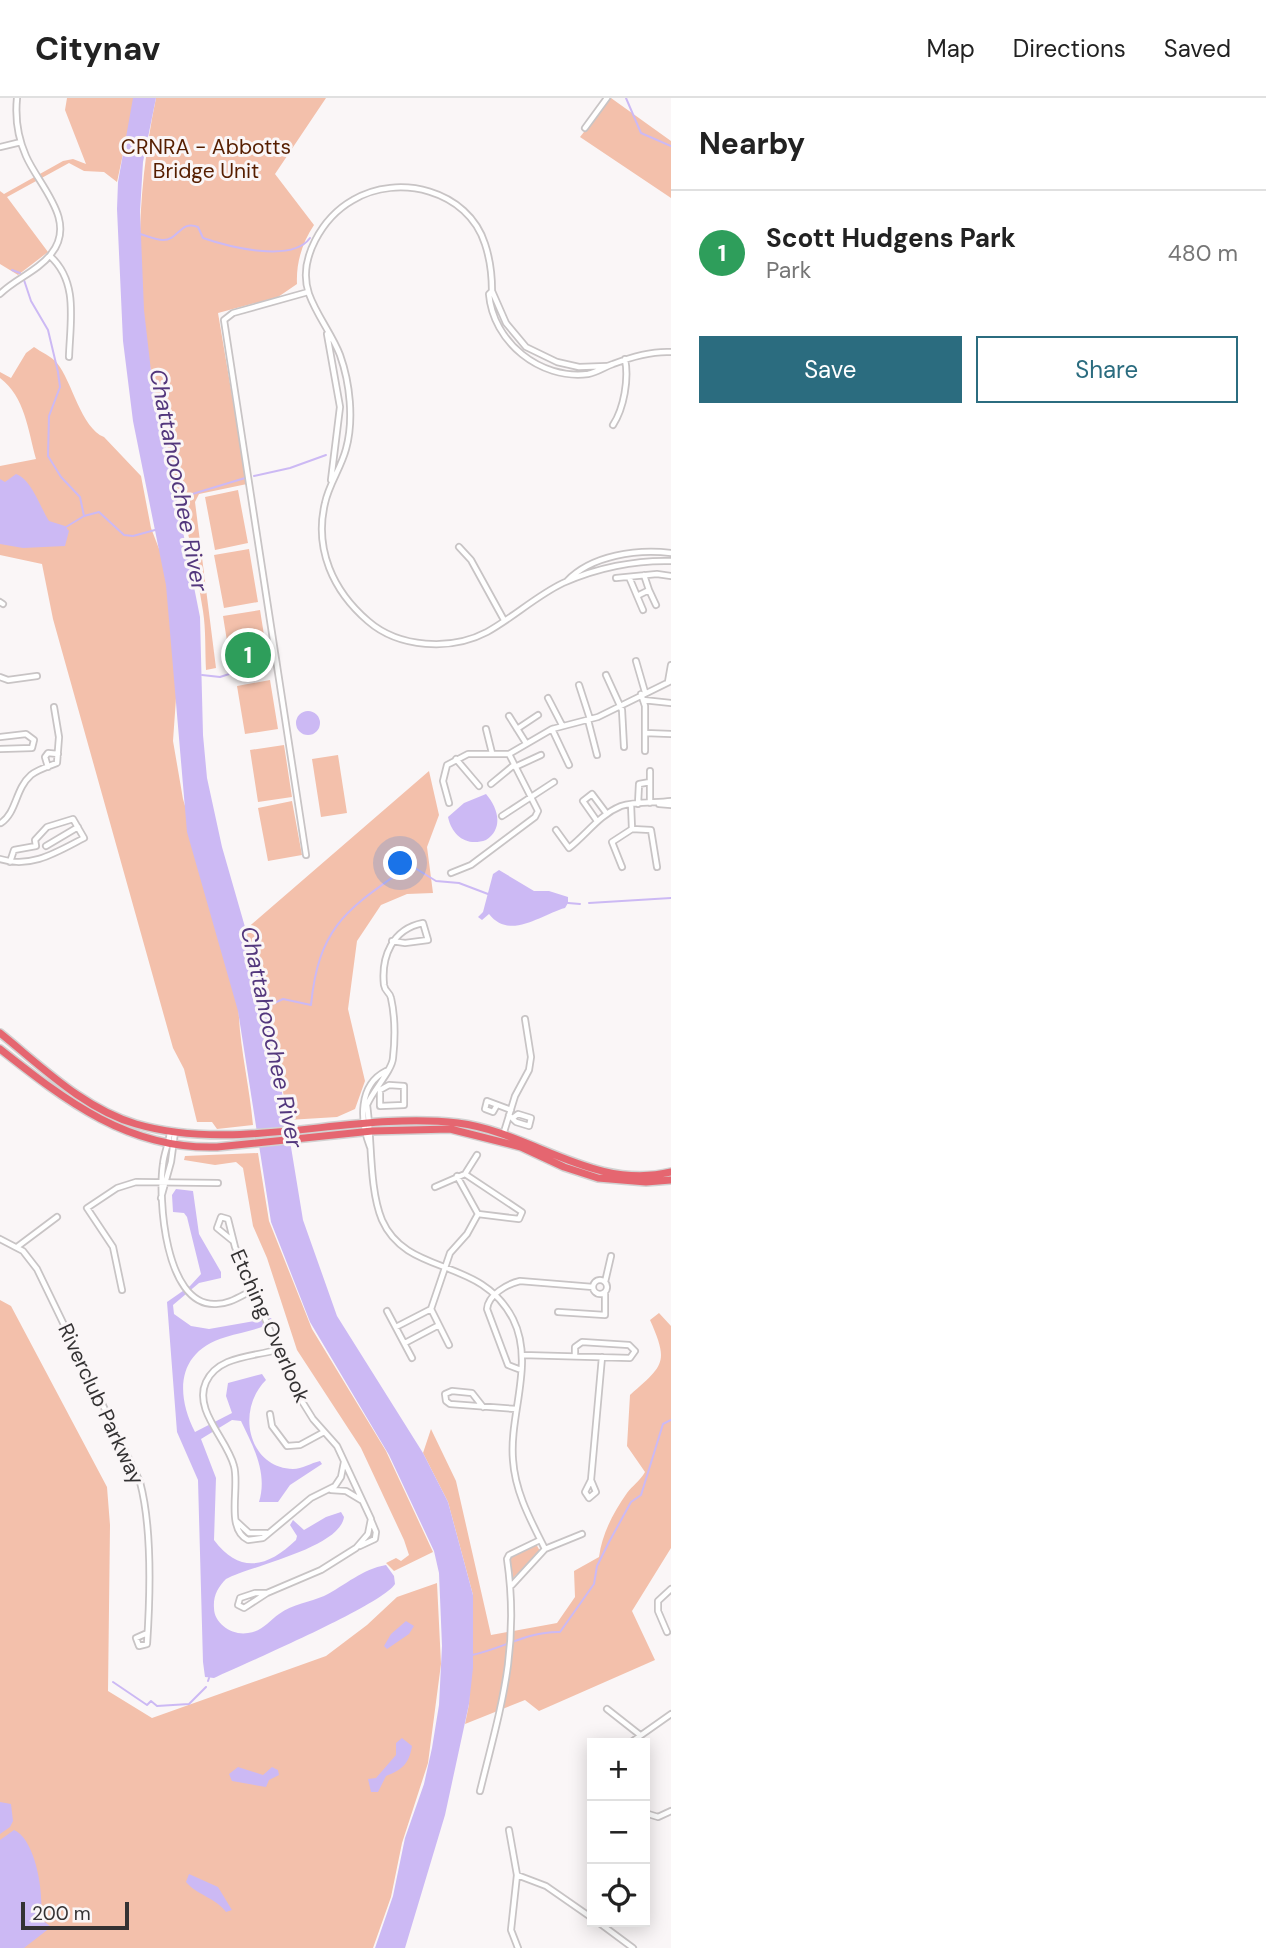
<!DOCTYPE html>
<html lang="en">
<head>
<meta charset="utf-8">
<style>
	:root { --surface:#fff; --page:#f6f6f6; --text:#222; --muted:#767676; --line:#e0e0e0; --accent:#2b6c7f }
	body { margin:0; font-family:"DM Sans",sans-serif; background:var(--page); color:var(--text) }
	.controls { position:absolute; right:21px; bottom:21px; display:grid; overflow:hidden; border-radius:0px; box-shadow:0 4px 18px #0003 }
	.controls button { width:63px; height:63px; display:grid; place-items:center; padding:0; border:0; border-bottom:2px solid var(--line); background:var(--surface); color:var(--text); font:35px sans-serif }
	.scale { position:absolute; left:21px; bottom:18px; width:108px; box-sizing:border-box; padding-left:7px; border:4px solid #343233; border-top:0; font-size:19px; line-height:24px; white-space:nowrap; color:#343233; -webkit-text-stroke:5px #faf6f7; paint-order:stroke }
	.you { position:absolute; left:401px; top:766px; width:24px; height:24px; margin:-18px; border:5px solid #fff; border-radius:50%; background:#1a73e8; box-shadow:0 0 0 10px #1a73e833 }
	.badge { display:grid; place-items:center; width:46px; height:46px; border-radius:50%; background:var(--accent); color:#fff; font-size:23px; font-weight:700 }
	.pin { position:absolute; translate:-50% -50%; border:4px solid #fff; box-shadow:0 2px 7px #0006 }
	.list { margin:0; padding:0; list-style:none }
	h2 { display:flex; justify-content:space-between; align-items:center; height:91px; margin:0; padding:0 28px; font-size:30px }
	h2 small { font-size:23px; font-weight:400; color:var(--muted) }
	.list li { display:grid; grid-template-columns:46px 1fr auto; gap:21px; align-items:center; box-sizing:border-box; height:126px; padding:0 28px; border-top:2px solid var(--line) }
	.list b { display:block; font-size:26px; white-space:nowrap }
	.list p { margin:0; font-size:23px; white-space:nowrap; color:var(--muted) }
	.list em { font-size:23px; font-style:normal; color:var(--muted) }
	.actions { display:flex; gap:14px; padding:21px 28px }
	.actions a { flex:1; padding:16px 0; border:2px solid var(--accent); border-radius:0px; text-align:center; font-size:24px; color:var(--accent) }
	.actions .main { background:var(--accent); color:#fff }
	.icon { flex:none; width:38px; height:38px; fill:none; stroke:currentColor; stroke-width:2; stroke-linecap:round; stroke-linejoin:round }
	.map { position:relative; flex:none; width:671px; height:1850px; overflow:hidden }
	header { display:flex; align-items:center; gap:42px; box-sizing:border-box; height:98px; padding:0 35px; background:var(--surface); border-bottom:2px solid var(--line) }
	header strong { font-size:33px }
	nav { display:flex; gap:38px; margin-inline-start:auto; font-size:24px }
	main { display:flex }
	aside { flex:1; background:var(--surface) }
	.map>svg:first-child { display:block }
	.green { fill:#f3c0ab }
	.water { fill:#ccb9f4 }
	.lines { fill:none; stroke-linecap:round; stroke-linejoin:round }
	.stream { stroke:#ccb9f4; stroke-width:2 }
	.minor-casing { stroke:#c8c4c5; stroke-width:8 }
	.highway-casing { stroke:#d2d2d2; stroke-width:10 }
	.minor { stroke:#fff; stroke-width:4.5 }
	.highway { stroke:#e56670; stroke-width:7 }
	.labels { text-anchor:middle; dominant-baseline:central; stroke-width:6; stroke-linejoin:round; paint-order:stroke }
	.park-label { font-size:21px; fill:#561e00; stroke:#faf6f7 }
	.street-label { font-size:21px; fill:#343233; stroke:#faf6f7 }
	.water-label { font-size:23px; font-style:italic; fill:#53377d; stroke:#faf6f7 }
</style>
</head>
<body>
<header>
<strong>Citynav</strong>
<nav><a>Map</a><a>Directions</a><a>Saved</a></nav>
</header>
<main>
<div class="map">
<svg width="671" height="1850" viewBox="0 0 671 1850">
	<rect width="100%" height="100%" fill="#faf6f7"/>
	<!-- green -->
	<path class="green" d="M67,0H135L117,84L104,74L84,73L69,65L7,99L48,154L18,177L0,166V93L4,96L63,63L73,61L86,66L65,12Z
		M156,0H326L275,76L314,127C302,145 296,165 297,186L278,199L218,215L247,386L199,396L195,404L216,570L206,572C205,553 206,532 203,513C191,433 166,354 151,274C134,181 137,92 156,0Z
		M611,0L671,43V100L580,39Z
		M34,249C41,254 51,258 57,265C72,283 81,330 104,339L141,378L151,430L171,482L177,586L173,643L183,701L239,892C236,937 249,981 253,1027L217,1031L212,1024H197L184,971L173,950L53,521L42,466L0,457V368L36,361C28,332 25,299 0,280V274L11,280L26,255Z
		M238,392L248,445L215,452L205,399Z
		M249,451L258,504L224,510L214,457Z
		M260,512L264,537L227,543L223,518Z
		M270,582L278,631L245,636L237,588Z
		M284,647L292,699L258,704L250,652Z
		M338,657L347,715L321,719L312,661Z
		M429,673L439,717L427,749L433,795L407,796L381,807L357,843L348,911L365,983L355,1011L337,1019L288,1022L268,909L245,832Z
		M292,703L302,757L268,763L258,710Z
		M258,1055L269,1123L312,1231L386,1353L433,1454L394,1473L386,1465L396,1460L401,1463L409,1457L404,1442L361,1350L297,1252L267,1160L253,1128L243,1070L236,1064L215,1067L184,1062L185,1058Z
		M0,1202L11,1208L107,1389L110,1427L108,1593L152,1620L326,1558L367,1527L397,1499L437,1485L441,1566L428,1665L402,1745L391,1799L373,1850H0Z
		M659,1215L671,1228V1450L632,1513L655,1562L539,1613L525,1602L465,1626L469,1606L473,1497L448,1404L423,1355L431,1331L456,1383L491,1537L557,1525L575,1499L574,1473L599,1459C602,1436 613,1415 627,1395C632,1388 640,1383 645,1374L627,1348L630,1297C664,1267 669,1265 650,1222Z
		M536,1446L540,1453L513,1480L510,1459Z"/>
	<!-- water -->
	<path class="water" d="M133,0H156L143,64L140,114L144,212L151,273L200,519L203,637L207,680L222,749L268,909L303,1122L337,1218L423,1355L448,1404L473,1497V1570L469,1606L445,1717L405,1850H375L393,1798L405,1740L424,1686L432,1650L439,1607L442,1548L439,1475L434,1453L389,1357L310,1224L271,1124L238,913L187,734L166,487L133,323L123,243L117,111L118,84Z
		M16,376C32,382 40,409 49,423L65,428L69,433L65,448L23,450L0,446V381L5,384Z
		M296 625a12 12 0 1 1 24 0a12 12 0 1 1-24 0Z
		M486,696C498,710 504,730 486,742C467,749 452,738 448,719L464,705Z
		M499,772L534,793H549L568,799V805L565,810C542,816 510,843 489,816L482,822L478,819L483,814L493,776Z
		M176,1091L193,1093L199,1136L221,1174V1180L199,1185L173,1207L174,1216L191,1228L209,1231L271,1220L273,1224C259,1232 242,1234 226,1239C177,1253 175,1295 195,1334L232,1315L226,1298L228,1285L262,1276L266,1282C235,1313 249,1370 293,1371C302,1371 311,1365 320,1363L322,1366L290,1387L278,1404H259C268,1375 253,1348 241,1323L232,1322L201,1341L216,1380L214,1442C240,1477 268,1469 296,1442L297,1438L290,1427L293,1422L304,1432L326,1419L341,1414L344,1419C340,1450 250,1468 226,1481C218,1489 213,1498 214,1510C214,1526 233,1538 248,1535C263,1533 269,1523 279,1516C293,1506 310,1504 324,1498C346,1487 362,1471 386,1467L394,1478L395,1486C382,1507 244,1566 214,1580L205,1579L203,1564L198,1382L177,1334L167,1204L190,1188L201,1176L187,1119L184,1115L173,1114L172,1097Z
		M406,1523L414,1528L409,1536L387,1551L384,1548L391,1536Z
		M402,1640L412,1648C409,1666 402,1672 386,1678L378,1694H371L368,1681L376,1680L396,1657V1645Z
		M238,1669L263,1677L272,1669L278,1672L279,1677L269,1682L266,1689L232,1683L229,1676Z
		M0,1704L11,1706L13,1723L10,1729L0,1736Z
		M14,1732C36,1741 45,1799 40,1820L51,1829L24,1850H0V1742Z
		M189,1776L218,1789L232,1812L226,1814C216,1800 197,1797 186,1784Z"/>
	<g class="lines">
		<!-- stream -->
		<path class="stream" d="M626,0L641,35L671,48
			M140,136C147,138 156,142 163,142C179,142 180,122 198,129L203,140C229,149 292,165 310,140
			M12,172L20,175
			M24,182L31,203L48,232L58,274L60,289L49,318L48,358L61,379L80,399L84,418
			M254,378L290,370L326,357
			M176,401L245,380
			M66,429L84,418L99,414L124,437L133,438L155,432
			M202,577L220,579L272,562
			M568,805L580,806
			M589,805L671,800
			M268,908L283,901L311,907C319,825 350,810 410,767L436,783L459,785L488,796
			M472,1557C502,1551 528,1533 560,1534L594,1486L597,1468L609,1444L631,1404L641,1397L663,1326L671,1322
			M208,1583L209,1580
			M113,1584L147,1607L151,1603L157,1608L189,1606L206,1589"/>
		<defs>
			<path id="minor" d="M585,30L607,0
				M0,49L21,44
				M50,158C79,184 70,224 69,259
				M492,193L506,225L526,249L557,264L579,269L607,268
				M0,196C15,181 38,173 51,156C78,123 39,88 26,58C18,40 15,20 17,0
				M327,236L340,309L331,382
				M671,254C652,253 631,259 613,266C604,269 598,274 588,276C540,282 493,244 489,196L492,193C492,177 490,161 485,146C468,92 398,75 353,102C323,119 297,161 309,196C317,218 332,236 340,257C350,285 354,322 346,351C341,370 329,386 325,405C314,451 333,493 368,523C399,550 451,553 487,534C514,519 536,498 563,485C596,470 635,462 671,463
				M613,327C624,310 629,281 625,261
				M459,449L471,462L504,522
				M629,479L643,512
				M616,480L657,476L671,478
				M567,483C592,457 637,451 671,455
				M649,492L656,507
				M637,498L649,492L644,477
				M0,504L3,506
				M636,563L645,594
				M606,577L622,612L624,649
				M0,579L8,582L37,578
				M668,584L671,567
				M579,587L590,621
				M641,596L645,608V653
				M548,600L562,627
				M643,602L671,605
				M509,618L526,645
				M588,622L597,657
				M486,631L492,655
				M517,631L538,617
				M552,631L569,667
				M645,635L671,636
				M0,639L26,636L34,642L32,650L0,651
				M509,656L552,631L598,619L671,583
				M456,661L479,688
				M48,669L45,659L48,655L58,656
				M515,669L541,657
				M650,673V705
				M491,686L514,667
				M449,705L443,683L447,667L468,656H509
				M631,706L632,731L651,732L657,769
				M638,706L639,686L650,684
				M659,706L671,707
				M502,718L554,684
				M597,723L583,703L592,696L607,716
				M1,725C17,714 15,691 31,677C37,672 49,668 57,665L59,639L54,609
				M556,732L569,750C587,736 599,717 621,708C635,703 656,705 671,703
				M46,748L78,729
				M306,757L224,222L233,215L308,194
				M0,761C31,771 57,754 84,740L73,721L47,729L35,742L36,748L14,752L10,764
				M622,769L612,744L632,731
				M451,775L471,767L535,719L538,713L509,656
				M392,843L405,845L428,842L423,825C392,831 381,859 384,887C385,894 390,894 391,900C395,918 395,942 393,960C392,973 373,992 367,1007C372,1041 369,1091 382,1122C407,1179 481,1158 513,1221C535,1265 509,1316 513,1362C515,1394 531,1423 545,1451
				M389,987L404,988V1007L380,1008V992Z
				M497,1007L493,1014L485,1011L487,1003L511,1012
				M509,1017L516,1024L529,1028L531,1020L518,1016L514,1019
				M170,1034C169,1045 164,1055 163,1066C158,1101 165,1206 214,1206C229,1207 242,1197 255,1191
				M504,1034L515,998L529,972L531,959L525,921
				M370,1049C360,1023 358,987 386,973
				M465,1076L477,1057
				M435,1089L465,1076L522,1114L519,1121L478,1116L457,1078
				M161,1100L171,1064L175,1034
				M0,1141L23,1153L37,1171L140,1384C152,1429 150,1501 147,1546L139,1548L136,1540L145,1536
				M233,1143L217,1130L221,1119L228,1121L235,1149L295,1292L313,1321L337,1348L371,1421L368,1436L356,1450L321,1472L267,1495
				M17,1149L57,1119
				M593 1189a7 7 0 1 1 14 0a7 7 0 1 1-14 0Z
				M605,1184L611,1158
				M122,1192L113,1149L87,1110L117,1090L136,1084L218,1085
				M431,1211L449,1247
				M387,1213L412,1260
				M558,1214L605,1217V1194
				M396,1229L431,1211L450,1155L467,1136L478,1116
				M405,1245L439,1227
				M276,1252C252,1259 218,1258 206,1284C193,1312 227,1341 234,1368C240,1389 225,1431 248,1442L263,1440L311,1400L335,1388L341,1379L344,1364
				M522,1257L630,1260L635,1253L629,1247L582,1244L575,1249V1257
				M521,1272L508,1267L487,1211C488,1197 507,1186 520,1183L593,1189
				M483,1309L472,1295L452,1293L445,1296L446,1303L450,1306L516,1311
				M270,1316L272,1328L287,1348L300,1347L324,1334
				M591,1382L602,1259
				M591,1382L596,1394L589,1400L585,1394Z
				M331,1392L346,1393L361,1402
				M236,1423L249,1435H267
				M360,1448L375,1441L376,1434L371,1422
				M512,1487L545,1451L582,1436
				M255,1495H267L244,1510L238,1507L240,1500Z
				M667,1534L658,1513V1503L671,1491
				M607,1611L640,1637
				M630,1645L671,1616
				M480,1693C501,1608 520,1550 507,1461L509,1457L540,1442
				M645,1715L658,1719L671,1713
				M509,1732L517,1777L511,1832L518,1850
				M517,1777L546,1788L592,1820
				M598,1824L633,1850"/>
			<path id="highway" d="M0,935C41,968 84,1011 136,1026C240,1056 351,1013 458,1025C531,1034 593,1093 671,1074
				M0,951C66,1003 129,1052 217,1049L372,1033L450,1031L521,1049L564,1069L598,1080L646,1084L671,1082"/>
		</defs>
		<!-- minor casing -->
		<use href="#minor" class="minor-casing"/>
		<!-- highway casing -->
		<use href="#highway" class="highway-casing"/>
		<!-- minor -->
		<use href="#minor" class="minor"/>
		<!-- highway -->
		<use href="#highway" class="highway"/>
	</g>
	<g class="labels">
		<!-- park labels -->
		<g class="park-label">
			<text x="206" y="49">CRNRA - Abbotts<tspan x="206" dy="24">Bridge Unit</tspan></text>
		</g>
		<!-- street labels -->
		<g class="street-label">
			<text transform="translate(270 1228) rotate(66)">Etching Overlook</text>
			<text transform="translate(101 1306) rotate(65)">Riverclub Parkway</text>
		</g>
		<!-- water labels -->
		<g class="water-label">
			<text transform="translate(179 382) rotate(79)">Chattahoochee River</text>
			<text transform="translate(272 939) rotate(78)">Chattahoochee River</text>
		</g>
	</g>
</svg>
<div class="controls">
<button>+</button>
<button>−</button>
<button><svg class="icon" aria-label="locate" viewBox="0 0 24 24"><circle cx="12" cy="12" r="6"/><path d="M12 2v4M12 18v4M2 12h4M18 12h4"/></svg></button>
</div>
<div class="scale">200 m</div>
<div class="you"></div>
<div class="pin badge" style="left:248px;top:557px;background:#2e9e5b">1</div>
</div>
<aside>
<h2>Nearby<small></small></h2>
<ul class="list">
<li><span class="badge" style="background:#2e9e5b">1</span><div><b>Scott Hudgens Park</b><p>Park</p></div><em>480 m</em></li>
</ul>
<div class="actions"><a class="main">Save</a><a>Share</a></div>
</aside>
</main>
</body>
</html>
